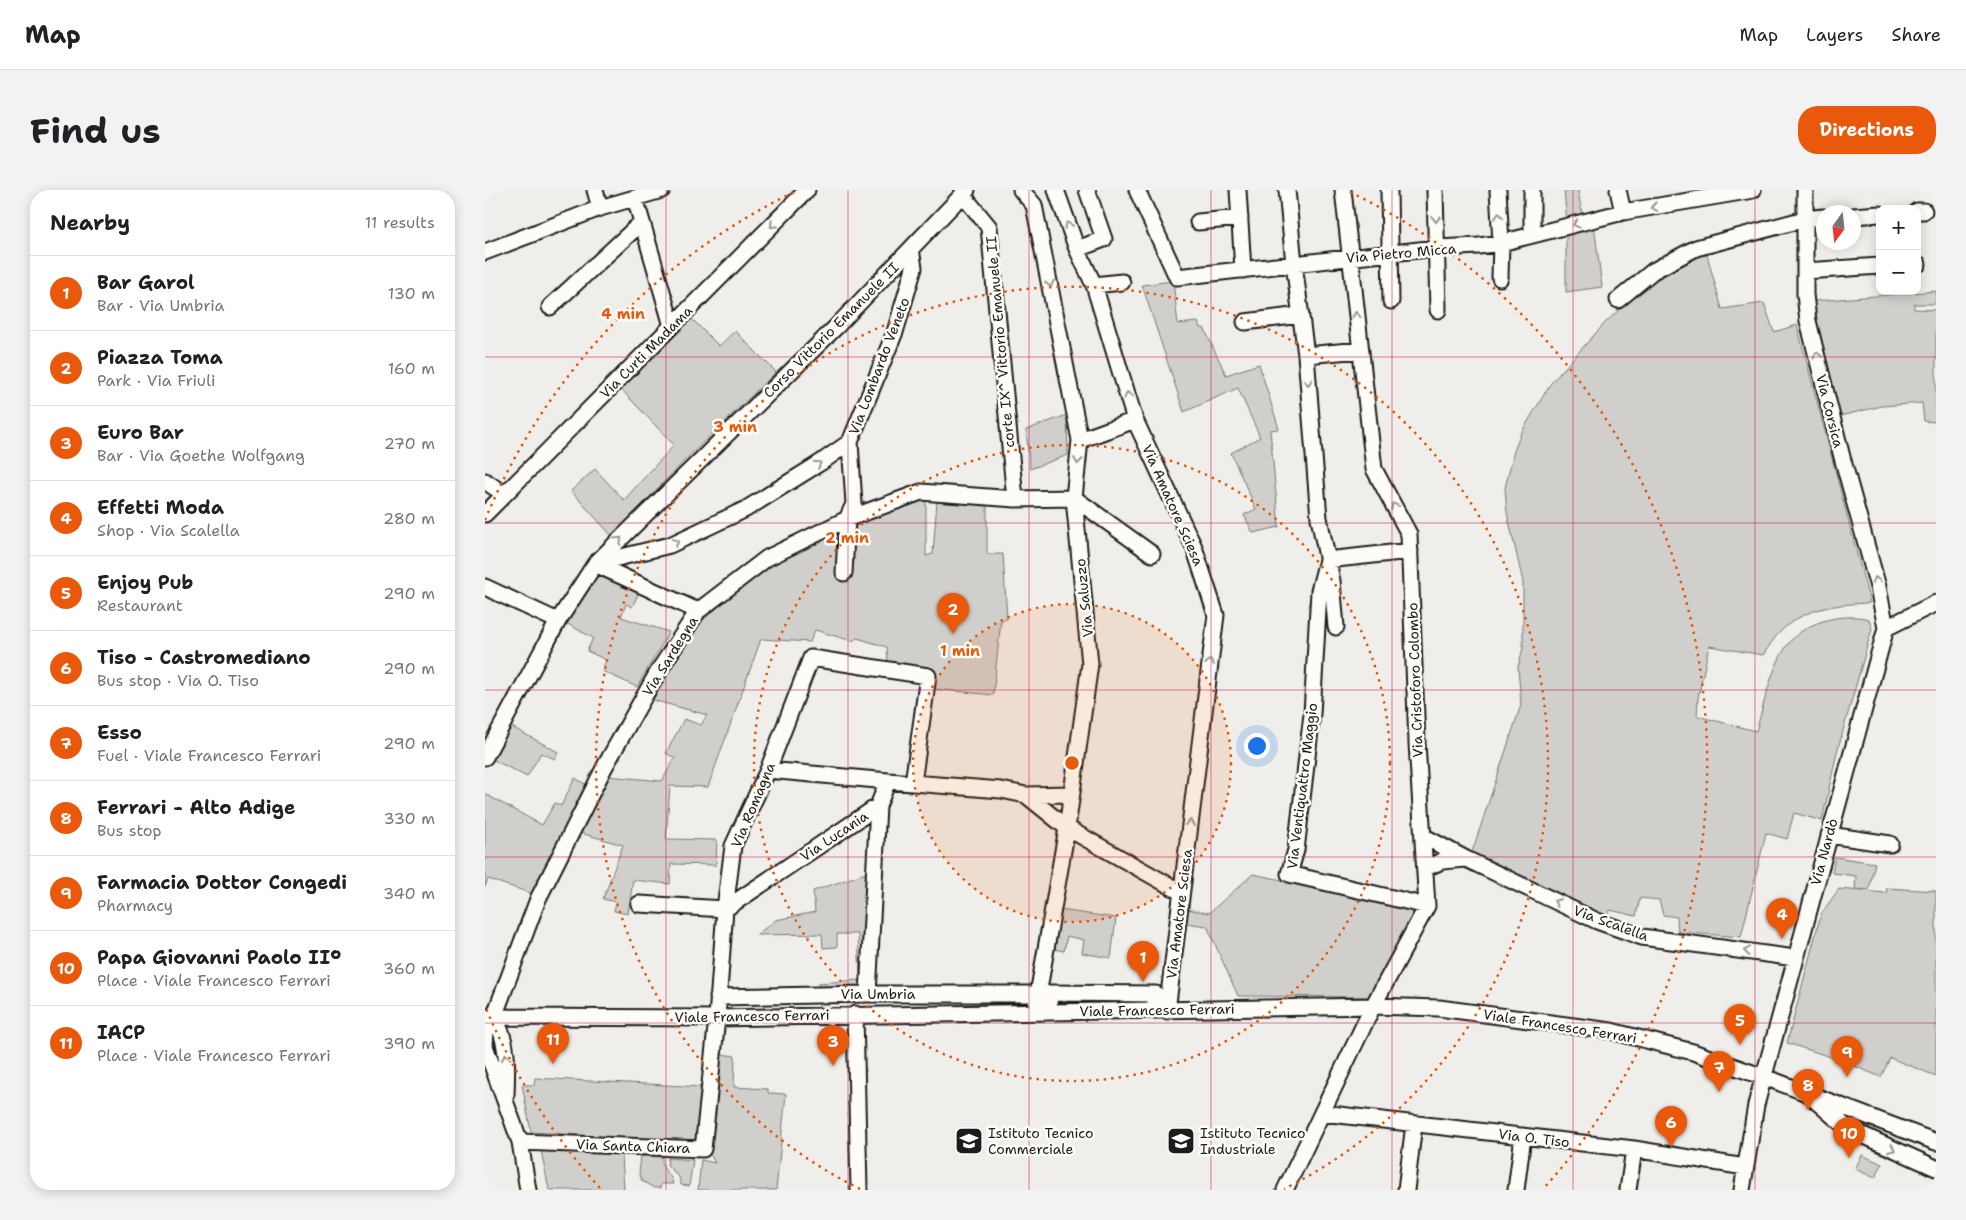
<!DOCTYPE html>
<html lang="en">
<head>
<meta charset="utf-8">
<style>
	:root { --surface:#fff; --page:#f2f2f2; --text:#202124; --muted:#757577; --line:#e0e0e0; --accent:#ea580c }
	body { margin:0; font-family:"Shantell Sans",sans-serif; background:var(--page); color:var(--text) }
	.controls { position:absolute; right:15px; top:15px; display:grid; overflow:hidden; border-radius:10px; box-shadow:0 2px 12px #0003 }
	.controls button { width:45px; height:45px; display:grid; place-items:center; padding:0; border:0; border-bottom:1px solid var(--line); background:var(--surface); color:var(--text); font:25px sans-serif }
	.compass { position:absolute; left:1331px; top:15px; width:45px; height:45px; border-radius:50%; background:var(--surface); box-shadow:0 2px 12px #0003; rotate:195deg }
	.you { position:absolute; left:771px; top:555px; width:18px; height:18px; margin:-12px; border:4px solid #fff; border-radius:50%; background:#1a73e8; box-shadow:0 0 0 8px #1a73e833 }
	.badge { display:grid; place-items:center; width:32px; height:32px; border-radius:50%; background:var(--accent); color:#fff; font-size:16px; font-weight:700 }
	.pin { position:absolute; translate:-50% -41px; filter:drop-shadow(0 1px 2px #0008) }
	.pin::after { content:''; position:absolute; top:26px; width:18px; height:15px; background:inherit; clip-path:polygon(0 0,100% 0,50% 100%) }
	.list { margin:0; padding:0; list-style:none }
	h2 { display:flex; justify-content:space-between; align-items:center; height:65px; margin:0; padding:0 20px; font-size:21px }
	h2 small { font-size:16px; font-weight:400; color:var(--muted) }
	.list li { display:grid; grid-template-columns:32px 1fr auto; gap:15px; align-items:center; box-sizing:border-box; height:75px; padding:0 20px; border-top:1px solid var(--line) }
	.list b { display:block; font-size:19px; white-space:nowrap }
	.list p { margin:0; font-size:16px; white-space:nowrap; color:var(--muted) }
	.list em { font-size:16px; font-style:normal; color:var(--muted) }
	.map { position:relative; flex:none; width:1451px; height:1000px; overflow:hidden; border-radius:20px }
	header { display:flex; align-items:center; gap:30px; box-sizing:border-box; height:70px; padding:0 25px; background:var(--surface); border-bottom:1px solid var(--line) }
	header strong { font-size:24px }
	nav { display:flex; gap:28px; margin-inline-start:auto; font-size:18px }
	.intro { display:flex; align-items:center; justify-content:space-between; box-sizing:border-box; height:120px; padding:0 30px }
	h1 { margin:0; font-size:35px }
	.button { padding:12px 22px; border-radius:20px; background:var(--accent); color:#fff; font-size:18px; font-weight:700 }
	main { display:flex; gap:30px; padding:0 30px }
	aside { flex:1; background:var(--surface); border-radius:20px; box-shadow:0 2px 12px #0003 }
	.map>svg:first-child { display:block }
	.green { fill:#d0cfcc; stroke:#767674 }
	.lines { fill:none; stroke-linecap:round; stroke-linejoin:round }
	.minor-casing { stroke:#1c1c1c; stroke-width:19 }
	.minor { stroke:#fdfcf7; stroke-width:15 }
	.oneway { stroke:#989794 }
	.grid { fill:none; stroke:#c2185b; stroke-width:1; stroke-opacity:0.55 }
	.ring { fill:none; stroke:#e8590c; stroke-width:2.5; stroke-dasharray:2.5 5 }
	.labels { text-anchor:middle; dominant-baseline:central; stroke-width:5; stroke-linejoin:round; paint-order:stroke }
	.street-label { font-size:14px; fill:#1c1c1c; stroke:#fdfcf7 }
	.poi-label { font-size:14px; fill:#1c1c1c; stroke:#fdfcf7; text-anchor:start }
	.centre { fill:#e8590c; stroke:#fdfcf7; stroke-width:2.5 }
	.ring-label { font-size:15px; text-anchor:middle; font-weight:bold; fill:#e8590c; stroke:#fdfcf7; stroke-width:5; stroke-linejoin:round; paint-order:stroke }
</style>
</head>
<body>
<header>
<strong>Map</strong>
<nav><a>Map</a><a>Layers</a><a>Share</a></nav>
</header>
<div class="intro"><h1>Find us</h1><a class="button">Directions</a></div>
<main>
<aside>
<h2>Nearby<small>11 results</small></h2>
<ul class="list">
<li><span class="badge">1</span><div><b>Bar Garol</b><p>Bar · Via Umbria</p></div><em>130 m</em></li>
<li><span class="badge">2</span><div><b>Piazza Toma</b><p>Park · Via Friuli</p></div><em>160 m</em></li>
<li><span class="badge">3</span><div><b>Euro Bar</b><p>Bar · Via Goethe Wolfgang</p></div><em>270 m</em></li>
<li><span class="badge">4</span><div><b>Effetti Moda</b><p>Shop · Via Scalella</p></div><em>280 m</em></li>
<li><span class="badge">5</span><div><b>Enjoy Pub</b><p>Restaurant</p></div><em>290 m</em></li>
<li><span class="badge">6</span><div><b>Tiso - Castromediano</b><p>Bus stop · Via O. Tiso</p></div><em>290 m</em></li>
<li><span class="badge">7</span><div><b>Esso</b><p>Fuel · Viale Francesco Ferrari</p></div><em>290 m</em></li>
<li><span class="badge">8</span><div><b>Ferrari - Alto Adige</b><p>Bus stop</p></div><em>330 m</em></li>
<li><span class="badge">9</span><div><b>Farmacia Dottor Congedi</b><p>Pharmacy</p></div><em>340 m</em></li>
<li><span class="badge">10</span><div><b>Papa Giovanni Paolo II°</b><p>Place · Viale Francesco Ferrari</p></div><em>360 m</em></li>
<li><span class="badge">11</span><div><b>IACP</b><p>Place · Viale Francesco Ferrari</p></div><em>390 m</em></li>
</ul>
</aside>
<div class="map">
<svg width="1451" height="1000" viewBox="0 0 1451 1000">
	<rect width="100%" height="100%" fill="#f0eeea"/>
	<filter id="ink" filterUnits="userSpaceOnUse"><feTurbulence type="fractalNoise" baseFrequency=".02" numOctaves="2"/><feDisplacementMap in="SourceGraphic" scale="10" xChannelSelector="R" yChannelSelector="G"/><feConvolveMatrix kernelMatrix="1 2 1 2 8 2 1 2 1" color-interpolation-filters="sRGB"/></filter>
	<g filter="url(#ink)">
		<!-- green -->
		<path class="green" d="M1079,0H1093L1098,30L1082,34Z
			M1109,34L1117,97L1081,102V42Z
			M1222,65L1237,119L1279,113L1289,142L1312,135L1385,413C1354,414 1321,417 1297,440C1289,447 1284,457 1278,465L1224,456L1213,508L1212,526L1271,541C1279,515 1285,481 1301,457C1317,432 1356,422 1384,429L1387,439L1352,562L1337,631L1309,623L1302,649L1281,643L1256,747L1193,742L1192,727L1178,725L1174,710L1155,708L1151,726L1125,720L1122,728L987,662L1036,515L1033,477L1038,458V392L1022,323L1020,298L1029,261L1036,243L1066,193L1119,134L1164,92L1209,66Z
			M688,91L693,134L713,132L715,138H719L741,185L774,174L794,239L785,240L794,337L768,343L759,325L771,319L746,263L775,247L753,198L699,222L657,95Z
			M1451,101V114H1429V119L1451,120V232L1439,231L1437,213L1397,216L1355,226L1326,106L1330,111Z
			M207,129L234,156L250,141L291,182L202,268L127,346L86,301L110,279L139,310L189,255L134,197Z
			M582,225L583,265L545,279L541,240Z
			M441,310V366L448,364L452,310L502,315V364H518L522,429L516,430L508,505L450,499V480L403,473L402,457L372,448L367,451L330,440L325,452L276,449L223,597L185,596L181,649L232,650L231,675L186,674L185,694L148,690L143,724L129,721L131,712L118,709L138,655L92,642L122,586L177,591L190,568L181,563L199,529L216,535L222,525L168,510L212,435L287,371L357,338L352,386L363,392L369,333L408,317Z
			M111,382L155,400L147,417L141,414L136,427L184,442L152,497L117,481L121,470L102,461L108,448L81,433Z
			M25,536L73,562L70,569L56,563L42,587L7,569Z
			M90,588L102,595L48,704L3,689L0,697V604L57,635L70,613L76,616Z
			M1350,667L1390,673L1384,700L1370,699L1371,686L1347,683Z
			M381,683L378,798H334L333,793L375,790L373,744H352V757L338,758L337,744L271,745L291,730L330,722L328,701Z
			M768,684L932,718L884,807L753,806L722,736L700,733L702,719L724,723Z
			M1402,698L1451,701V886L1405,868L1396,887L1352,869L1302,853L1336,724L1354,699L1401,703Z
			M575,720L631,728L626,768L597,763L599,750L582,746L579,761L568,759Z
			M236,864L250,866L249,897L283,899V903L301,904L291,1000H213L216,970L230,973L224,962Z
			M50,888L217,897L211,952L46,942L37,895H49Z
			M56,960L137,965L139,1000H64Z
			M1377,965L1397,974L1390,988L1370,979Z
			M156,966L177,967C177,984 185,981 188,994H176L175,998H169L157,991L154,983Z
			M183,968L208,970L204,996L196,995L194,987L182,975Z"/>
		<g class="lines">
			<defs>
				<path id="minor" d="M110,0L115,18
					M536,0L549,15L595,250L589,308L605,474L582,638L550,822
					M571,0L592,59L609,95L650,230L709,357L731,425L682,821
					M652,0L692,87L952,58L994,56L1016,53L1138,22L1268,0
					M753,0L758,80
					M802,0L809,74L821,165L834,328L847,391L851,437
					M904,0L906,111
					M950,0L953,120
					M1013,0L1016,53L1015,88
					M1133,0L1138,22
					M477,4L504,37L530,309
					M150,8L187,136
					M1432,21H1439
					M1368,26L1395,24
					M713,32L755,28
					M1047,45V0
					M592,59L619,49L602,0
					M0,62L115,18L177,0
					M1432,74H1433
					M1320,81L1395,76
					M609,95L637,92
					M1133,110L1168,81L1211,58L1320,29L1338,27
					M65,117L156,33
					M760,132L815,125
					M821,165L875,160
					M595,250L650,230
					M0,291L19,304
					M589,308L667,364
					M0,324L322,0
					M842,370L834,401L827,524L811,660L804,684L942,716
					M842,370L925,361
					M112,373L185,355L261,319L335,273L365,252
					M110,374L213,421
					M359,383L362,329L369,314L365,252L410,142L429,78L426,59
					M0,397L73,431
					M1401,438L1451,413
					M0,567L73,431L110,374L351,137L482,0
					M283,580L403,591
					M541,605L582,638L696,702
					M1344,645L1405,654
					M938,646L981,669
					M941,678L957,671L981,669L1112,731L1157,747L1310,768
					M154,714L240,719L393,616L403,591L516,600L541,605L585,604
					M383,804L393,616
					M233,807L383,804H553
					M562,821L566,803L671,804L669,820
					M370,824L374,1000
					M0,827L232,828L888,816L954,818L1126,841L1208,862L1290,891L1451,952
					M9,827C24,852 22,876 21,905
					M1330,910L1362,938L1451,978
					M837,923L1149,959L1260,977
					M35,952L218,959L232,828L240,719L248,656L283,580L326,468L443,486L428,593
					M43,1000L35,952L0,856L1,840L9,827L53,709L120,576L174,480L213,421L282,368L362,329L436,302L530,309L589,308
					M800,1000L888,816L942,716L932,553L924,344L889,279L858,0
					M921,1000L929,934
					M1031,1000L1038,946
					M1143,1000L1149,959
					M1257,1000L1271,915L1401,438L1393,397L1357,267L1323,131L1320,104V0"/>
			</defs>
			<!-- minor casing -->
			<use href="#minor" class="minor-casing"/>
			<!-- minor -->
			<use href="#minor" class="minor"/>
		</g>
		<!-- one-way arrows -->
		<defs><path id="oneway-chevron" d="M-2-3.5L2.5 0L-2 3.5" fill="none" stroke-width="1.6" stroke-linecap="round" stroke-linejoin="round" transform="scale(1.25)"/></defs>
		<g class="oneway">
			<use href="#oneway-chevron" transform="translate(1169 17) rotate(170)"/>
			<use href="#oneway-chevron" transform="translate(1014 26) rotate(-94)"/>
			<use href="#oneway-chevron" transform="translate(951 29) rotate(88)"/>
			<use href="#oneway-chevron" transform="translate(1091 34) rotate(165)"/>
			<use href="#oneway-chevron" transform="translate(288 35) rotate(135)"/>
			<use href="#oneway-chevron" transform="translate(583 35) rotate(-109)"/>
			<use href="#oneway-chevron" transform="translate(565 94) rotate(78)"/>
			<use href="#oneway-chevron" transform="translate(871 125) rotate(-96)"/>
			<use href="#oneway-chevron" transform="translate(1332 165) rotate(-104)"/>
			<use href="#oneway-chevron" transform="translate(823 192) rotate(85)"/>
			<use href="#oneway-chevron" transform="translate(643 205) rotate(-105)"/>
			<use href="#oneway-chevron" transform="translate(593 271) rotate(96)"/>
			<use href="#oneway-chevron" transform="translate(333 274) rotate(-33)"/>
			<use href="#oneway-chevron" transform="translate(909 316) rotate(-118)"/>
			<use href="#oneway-chevron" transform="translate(134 350) rotate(-44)"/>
			<use href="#oneway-chevron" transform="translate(191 352) rotate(-24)"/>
			<use href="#oneway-chevron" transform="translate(1391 390) rotate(-105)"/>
			<use href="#oneway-chevron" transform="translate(725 472) rotate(-83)"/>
			<use href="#oneway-chevron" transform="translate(705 633) rotate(-83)"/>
			<use href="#oneway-chevron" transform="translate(1072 712) rotate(-155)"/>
			<use href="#oneway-chevron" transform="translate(1262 761) rotate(-172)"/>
			<use href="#oneway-chevron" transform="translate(21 867) rotate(-95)"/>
			<use href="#oneway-chevron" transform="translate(1407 959) rotate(24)"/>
		</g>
	</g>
	<!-- grid -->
	<path class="grid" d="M181,0V1000M363,0V1000M544,0V1000M726,0V1000M907,0V1000M1088,0V1000M1270,0V1000M0,167H1451M0,333H1451M0,500H1451M0,667H1451M0,833H1451"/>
	<!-- distance rings -->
	<circle cx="587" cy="573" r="159" fill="#e8590c" fill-opacity=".12"/>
	<g class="ring">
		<circle cx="587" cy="573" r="159"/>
		<circle cx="587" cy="573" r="318"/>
		<path d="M375 999A476 476 0 1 1 799 999"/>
		<path d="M115 998A635 635 0 0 1 0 816M0 330A635 635 0 0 1 309 2M865 2A635 635 0 0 1 1059 998"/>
	</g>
	<!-- icons -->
	<defs>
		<symbol id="school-square" viewBox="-11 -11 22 22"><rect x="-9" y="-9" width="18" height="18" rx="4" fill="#1c1c1c" stroke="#fdfcf7"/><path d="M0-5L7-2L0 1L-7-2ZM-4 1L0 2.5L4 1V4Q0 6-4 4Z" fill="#fff"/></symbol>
	</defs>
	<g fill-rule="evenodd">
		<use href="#school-square" x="468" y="935" width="32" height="32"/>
		<use href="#school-square" x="680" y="935" width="32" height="32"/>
	</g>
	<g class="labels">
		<!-- street labels -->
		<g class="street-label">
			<text transform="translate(916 63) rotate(-5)">Via Pietro Micca</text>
			<text transform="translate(346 140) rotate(-45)">Corso Vittorio Emanuele II</text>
			<text transform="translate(515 152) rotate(-95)">corte IX^ Vittorio Emanuele II</text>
			<text transform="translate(161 162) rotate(-45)">Via Curti Madama</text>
			<text transform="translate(394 176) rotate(-69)">Via Lombardo Veneto</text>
			<text transform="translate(1345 221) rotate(76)">Via Corsica</text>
			<text transform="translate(688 315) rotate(66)">Via Amatore Sciesa</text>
			<text transform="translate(599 408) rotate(-96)">Via Saluzzo</text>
			<text transform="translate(185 466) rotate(-58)">Via Sardegna</text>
			<text transform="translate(930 490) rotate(-92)">Via Cristoforo Colombo</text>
			<text transform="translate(817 596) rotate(-83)">Via Ventiquattro Maggio</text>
			<text transform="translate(268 615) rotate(-67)">Via Romagna</text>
			<text transform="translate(349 646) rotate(-34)">Via Lucania</text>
			<text transform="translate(1339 662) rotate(-75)">Via Nardò</text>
			<text transform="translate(694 724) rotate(-83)">Via Amatore Sciesa</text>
			<text transform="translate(1126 733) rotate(20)">Via Scalella</text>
			<text x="393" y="804">Via Umbria</text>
			<text transform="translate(672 820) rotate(-1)">Viale Francesco Ferrari</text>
			<text transform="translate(267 826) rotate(-1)">Viale Francesco Ferrari</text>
			<text transform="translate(1075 836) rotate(9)">Viale Francesco Ferrari</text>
			<text transform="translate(1049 948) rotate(7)">Via O. Tiso</text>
			<text transform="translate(148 956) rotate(2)">Via Santa Chiara</text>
		</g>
		<!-- poi labels -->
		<g class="poi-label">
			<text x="503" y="943">Istituto Tecnico<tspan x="503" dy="16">Commerciale</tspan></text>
			<text x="715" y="943">Istituto Tecnico<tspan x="715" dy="16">Industriale</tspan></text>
		</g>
	</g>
	<circle cx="587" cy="573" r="8" class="centre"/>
	<g class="ring-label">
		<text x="138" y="129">4 min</text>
		<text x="250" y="242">3 min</text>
		<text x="362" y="353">2 min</text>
		<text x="475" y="466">1 min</text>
	</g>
</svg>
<div class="controls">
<button>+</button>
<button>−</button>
</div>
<svg class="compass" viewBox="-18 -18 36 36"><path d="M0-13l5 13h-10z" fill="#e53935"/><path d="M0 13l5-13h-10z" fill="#757577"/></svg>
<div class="you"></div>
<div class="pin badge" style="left:658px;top:792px">1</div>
<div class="pin badge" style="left:468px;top:444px">2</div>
<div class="pin badge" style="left:348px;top:876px">3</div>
<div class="pin badge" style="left:1297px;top:749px">4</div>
<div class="pin badge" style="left:1255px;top:855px">5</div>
<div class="pin badge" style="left:1186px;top:957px">6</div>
<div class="pin badge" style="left:1234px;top:902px">7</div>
<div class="pin badge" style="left:1323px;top:920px">8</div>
<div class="pin badge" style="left:1362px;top:887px">9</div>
<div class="pin badge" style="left:1364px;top:968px">10</div>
<div class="pin badge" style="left:68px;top:874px">11</div>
</div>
</main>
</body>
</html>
